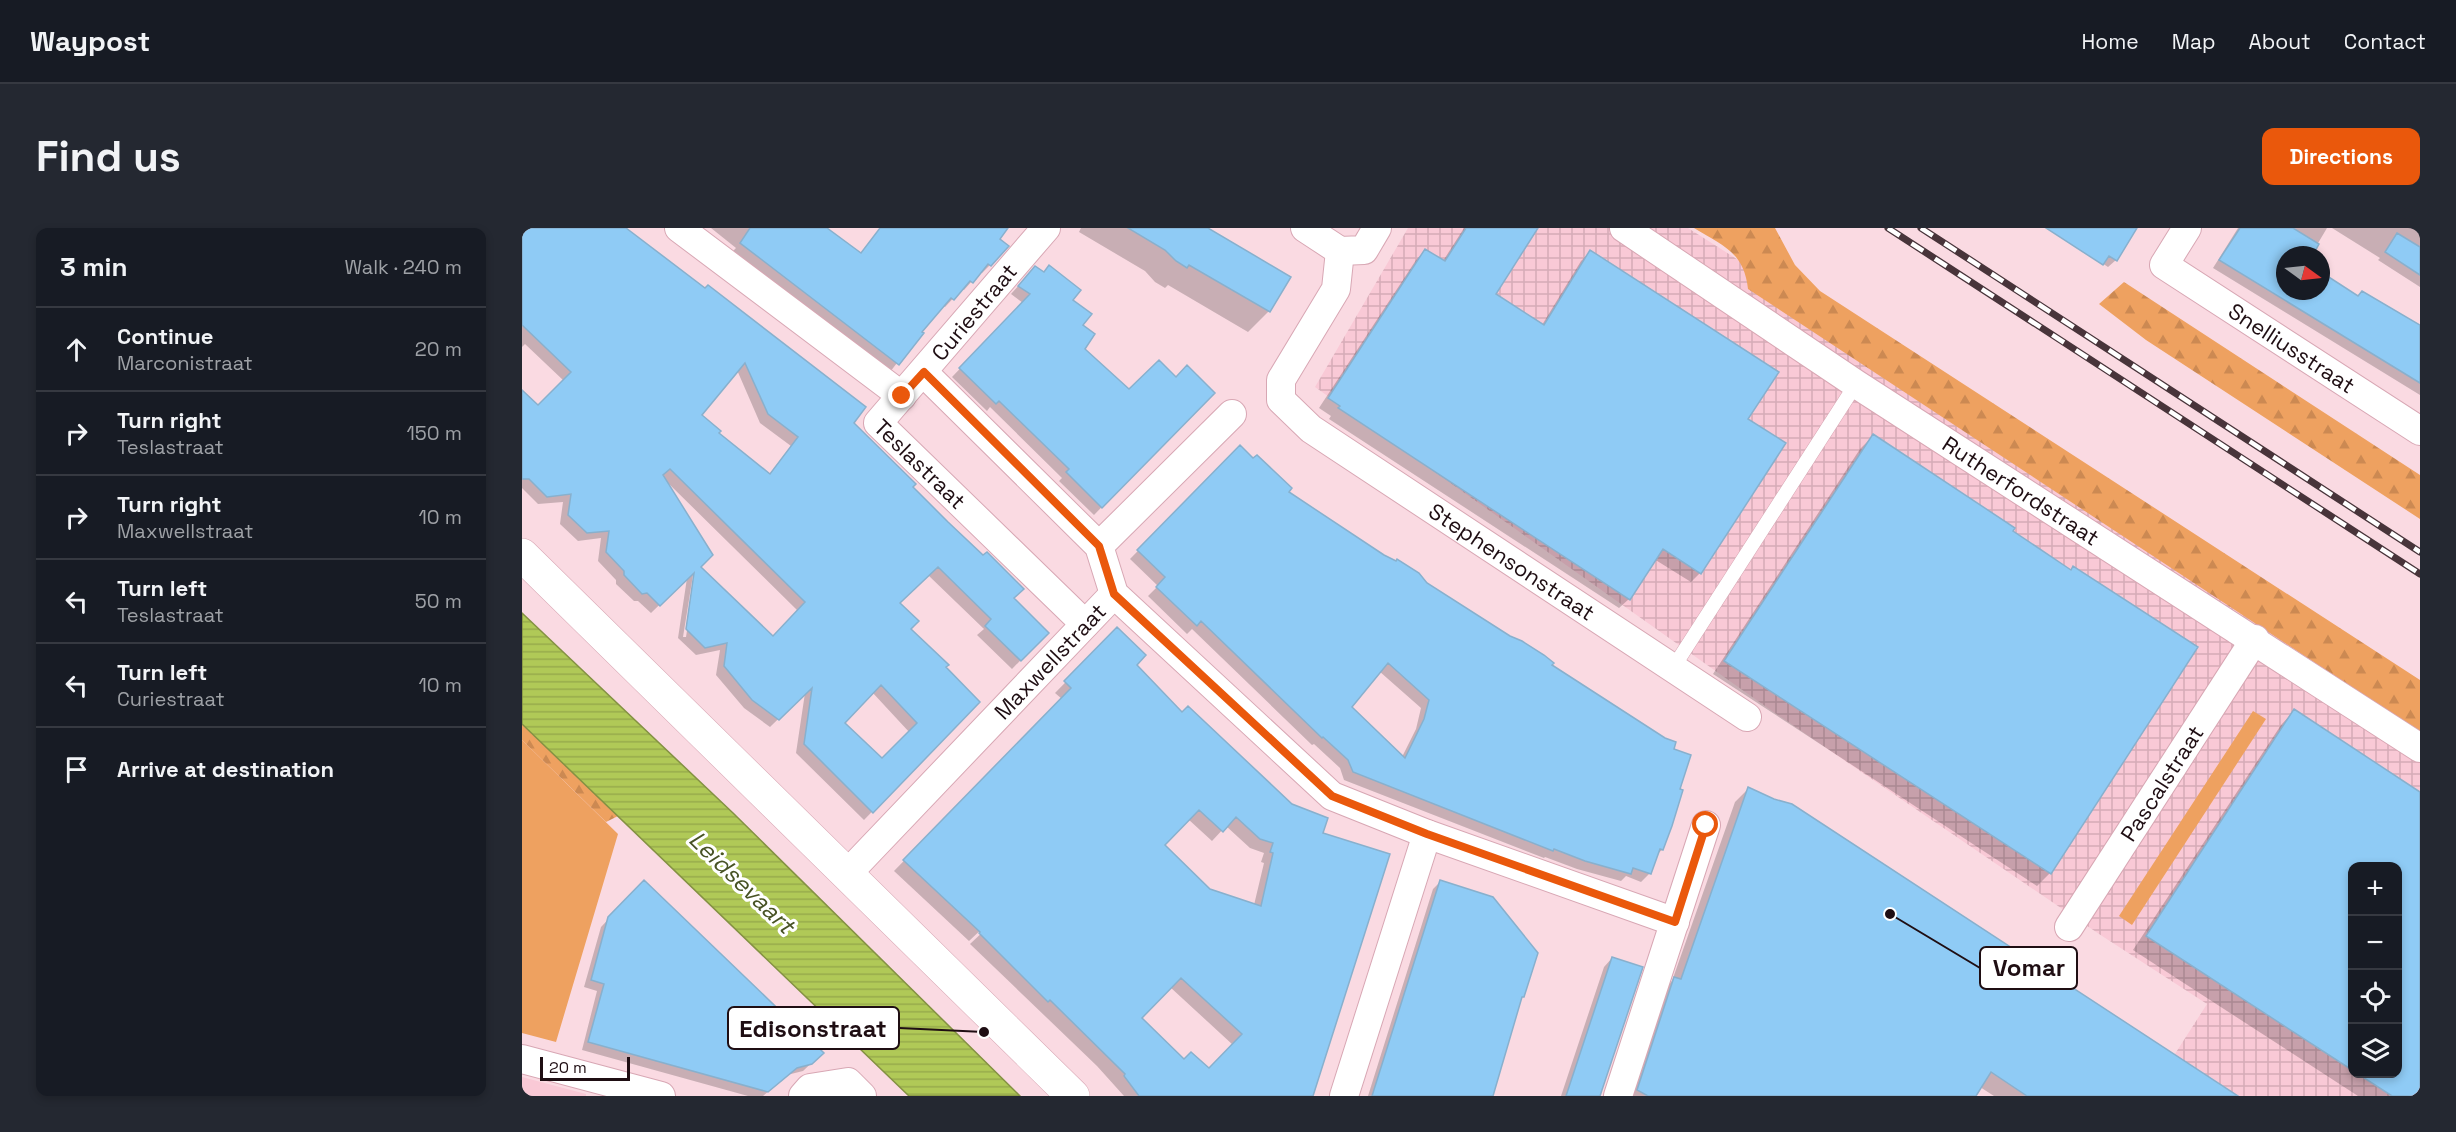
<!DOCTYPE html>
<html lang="en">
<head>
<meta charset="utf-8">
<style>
	:root { --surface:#171b24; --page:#242831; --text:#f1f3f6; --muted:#9ea1a6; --line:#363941; --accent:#ea580c }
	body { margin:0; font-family:"Space Grotesk",sans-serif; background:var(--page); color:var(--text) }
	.controls { position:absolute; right:18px; bottom:18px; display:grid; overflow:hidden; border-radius:12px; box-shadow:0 3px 9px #0003 }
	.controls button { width:54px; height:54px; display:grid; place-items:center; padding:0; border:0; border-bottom:2px solid var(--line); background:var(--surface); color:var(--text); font:30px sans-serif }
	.compass { position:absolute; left:1754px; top:18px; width:54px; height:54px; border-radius:50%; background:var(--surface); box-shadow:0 3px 9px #0003; rotate:105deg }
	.scale { position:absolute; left:18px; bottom:15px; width:90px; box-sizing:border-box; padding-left:6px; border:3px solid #1f0e13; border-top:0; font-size:16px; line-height:21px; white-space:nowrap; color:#1f0e13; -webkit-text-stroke:4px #fff; paint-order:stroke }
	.stop { position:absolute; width:18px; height:18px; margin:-14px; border:4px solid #ea580c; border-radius:50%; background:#fff }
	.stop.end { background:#ea580c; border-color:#fff; box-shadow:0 2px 6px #0008 }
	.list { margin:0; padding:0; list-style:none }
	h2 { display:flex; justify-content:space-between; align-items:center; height:78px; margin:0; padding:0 24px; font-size:26px }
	h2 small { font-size:20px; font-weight:400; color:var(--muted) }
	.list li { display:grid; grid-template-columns:39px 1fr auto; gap:18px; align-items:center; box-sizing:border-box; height:84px; padding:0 24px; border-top:2px solid var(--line) }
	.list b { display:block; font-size:22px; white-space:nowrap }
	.list p { margin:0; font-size:20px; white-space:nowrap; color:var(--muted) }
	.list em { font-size:20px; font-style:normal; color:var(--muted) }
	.icon { flex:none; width:33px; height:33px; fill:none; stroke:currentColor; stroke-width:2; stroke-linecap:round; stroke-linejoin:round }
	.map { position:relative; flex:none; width:1898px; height:868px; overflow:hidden; border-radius:12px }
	header { display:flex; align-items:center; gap:36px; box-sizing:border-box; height:84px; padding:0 30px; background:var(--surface); border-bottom:2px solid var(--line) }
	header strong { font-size:28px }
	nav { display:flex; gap:33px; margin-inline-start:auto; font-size:21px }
	.intro { display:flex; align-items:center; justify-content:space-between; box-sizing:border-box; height:144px; padding:0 36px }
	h1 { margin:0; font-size:42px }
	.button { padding:15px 27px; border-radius:12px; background:var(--accent); color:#fff; font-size:21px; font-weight:700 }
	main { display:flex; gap:36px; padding:0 36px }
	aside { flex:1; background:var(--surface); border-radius:12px; box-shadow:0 3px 9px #0003 }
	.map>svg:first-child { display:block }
	.built { fill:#f9c9d6 }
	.industrial { fill:url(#industrial-grid); fill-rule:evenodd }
	.grass { fill:#eea160 }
	.forest { fill:url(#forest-firs) }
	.water { fill:url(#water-rules); stroke:#849143; stroke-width:1.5 }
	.shadow { fill:#0003; fill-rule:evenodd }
	.building { fill:#8fcbf5; stroke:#88b0cd; stroke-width:1.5; fill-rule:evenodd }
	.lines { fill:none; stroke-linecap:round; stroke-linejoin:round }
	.lane-casing { stroke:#d8a7b4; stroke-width:15 }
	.street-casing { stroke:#d8a7b4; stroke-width:30 }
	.secondary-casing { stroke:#d8a7b4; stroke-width:34 }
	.lane { stroke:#fff; stroke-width:14 }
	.street { stroke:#fff; stroke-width:28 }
	.secondary { stroke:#fff; stroke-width:33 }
	.rail-casing { stroke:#48343a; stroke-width:7 }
	.rail { stroke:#fff; stroke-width:4.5; stroke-dasharray:14; stroke-linecap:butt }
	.route { stroke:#ea580c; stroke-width:8 }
	.labels { text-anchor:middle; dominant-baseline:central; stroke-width:6; stroke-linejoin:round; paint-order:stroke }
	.street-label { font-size:22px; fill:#1f0e13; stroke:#fff }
	.water-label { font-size:24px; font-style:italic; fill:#485325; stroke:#fff }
	.leader { fill:none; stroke:#1f0e13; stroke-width:2 }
	.callout-dot { fill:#1f0e13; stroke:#fff; stroke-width:2 }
	.callout { fill:#fff; stroke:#1f0e13; stroke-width:2 }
	.callout-label { font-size:24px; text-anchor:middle; font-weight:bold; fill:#1f0e13 }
</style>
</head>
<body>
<header>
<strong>Waypost</strong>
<nav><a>Home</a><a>Map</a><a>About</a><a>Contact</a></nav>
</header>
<div class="intro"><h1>Find us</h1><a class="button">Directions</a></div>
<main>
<aside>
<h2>3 min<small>Walk · 240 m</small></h2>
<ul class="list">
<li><svg class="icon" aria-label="ahead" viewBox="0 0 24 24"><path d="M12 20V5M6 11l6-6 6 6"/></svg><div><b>Continue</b><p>Marconistraat</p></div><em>20 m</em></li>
<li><svg class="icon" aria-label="right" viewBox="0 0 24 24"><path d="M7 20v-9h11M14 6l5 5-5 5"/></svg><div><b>Turn right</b><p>Teslastraat</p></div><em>150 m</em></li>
<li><svg class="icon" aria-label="right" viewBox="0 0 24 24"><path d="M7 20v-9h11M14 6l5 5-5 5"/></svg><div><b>Turn right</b><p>Maxwellstraat</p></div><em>10 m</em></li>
<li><svg class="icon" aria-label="left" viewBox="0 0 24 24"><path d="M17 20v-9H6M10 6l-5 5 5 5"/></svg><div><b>Turn left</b><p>Teslastraat</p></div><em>50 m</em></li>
<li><svg class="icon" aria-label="left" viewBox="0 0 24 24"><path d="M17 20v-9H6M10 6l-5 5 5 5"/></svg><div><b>Turn left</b><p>Curiestraat</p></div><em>10 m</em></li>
<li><svg class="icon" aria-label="arrive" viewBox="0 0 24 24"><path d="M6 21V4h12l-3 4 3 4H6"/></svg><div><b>Arrive at destination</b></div></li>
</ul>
</aside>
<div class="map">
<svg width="1898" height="868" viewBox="0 0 1898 868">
	<defs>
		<pattern id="industrial-grid" width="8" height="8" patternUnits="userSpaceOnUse" patternTransform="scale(1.5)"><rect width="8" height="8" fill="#f9c9d6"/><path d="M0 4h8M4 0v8" fill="none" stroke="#d5abb7"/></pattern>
		<pattern id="forest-firs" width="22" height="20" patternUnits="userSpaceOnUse" patternTransform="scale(1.5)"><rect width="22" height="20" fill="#eea160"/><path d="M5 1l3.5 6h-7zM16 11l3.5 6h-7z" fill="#cc8952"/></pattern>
		<pattern id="water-rules" width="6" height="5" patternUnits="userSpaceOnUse" patternTransform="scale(1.5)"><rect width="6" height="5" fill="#b0c957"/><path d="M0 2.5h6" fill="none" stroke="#97ab4b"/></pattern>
	</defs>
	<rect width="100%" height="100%" fill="#fadae2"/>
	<!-- built -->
	<path class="built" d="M0,849L64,866V868H0Z"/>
	<!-- industrial -->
	<path class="industrial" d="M886,0H1166L1898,465V868H1626L1685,776L1577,706L1250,483L793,159ZM1830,638H1876V846H1830Z"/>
	<!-- grass -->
	<path class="grass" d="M1731,483L1744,491L1610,697L1597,688Z
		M0,512L96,606L34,814L0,805Z"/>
	<!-- forest -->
	<path class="forest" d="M1172,0H1253L1273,37L1298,63L1898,452V504L1226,61C1222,24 1201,18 1172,0Z
		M1602,54L1898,247V291L1624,112L1577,76Z
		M0,496L96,588L84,594L0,512Z"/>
	<!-- water -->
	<path class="water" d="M0,385L211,585L498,868H387L0,496Z"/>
	<!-- shadow -->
	<path class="shadow" d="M0,0H104L103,2L330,195L490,370L525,405L490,441L455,407L462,401L406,347L376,375L387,401L456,474L342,592L274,525L283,465L248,499L222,480L194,447L198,422L174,427L156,410L165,350L129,385L116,373H112L94,356V352L76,333L79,310L56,313L38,296L41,274L16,276L0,260V164L16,179L42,153L3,116L0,119ZM215,142L238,195L269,218L247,247L195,206L178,188ZM145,254L276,383L250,410L177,339ZM171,347L173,350L164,409H161ZM350,464L388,505L360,532L321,495Z
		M189,0H302L338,26L358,0H461L468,37L460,45L458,44L442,62L440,61L423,79L420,77L368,144L211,23L214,20Z
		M559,0H683L767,50L747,83L726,104L646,57L643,60L633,54L623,43L557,4Z
		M942,0H1015L972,66L1020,97L1059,33L1068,24L1224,191L1178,345L1169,354L1132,331L1107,371L1097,380L807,191L809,188L797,180L894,32L904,22L921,33Z
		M1580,0H1613L1594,32L1586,39L1565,25Z
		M1716,0H1805L1789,27H1763V63H1799V46L1898,107V167L1691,40Z
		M1810,0H1898V59L1856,32L1858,30Z
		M505,48L549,72L559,98L561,121L607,163L654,151L691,165L572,287L537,253L540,250L468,179L465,183L430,149L501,75L489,66Z
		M1351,208L1548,343L1528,645L1515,658L1191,446L1338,221Z
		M718,219L765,265L1028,437L1150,522L1156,562L1159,563L1140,622L1134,627L1128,645L1119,654L1104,648L1099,653L1055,641L1023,629L1022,630L822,552L818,540L792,516L790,517L670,401L665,406L626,368L636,358L608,331ZM857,443L899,480L894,501L880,529L828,479Z
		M595,402L613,437L660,486L799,605L791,868H602L575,838L448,716L465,700L463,698L447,713L372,643L540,471L533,465ZM666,591L690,613L704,598L728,620L742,625L739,634L742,635L732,677L687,662L641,617ZM648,759L711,817L687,842L662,833L618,790Z
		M1772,483L1898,565V868H1836L1611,722L1759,497ZM1830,638H1876V846H1830Z
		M1226,561L1251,572L1270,577L1531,747L1530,748L1707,868H1472L1458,859L1452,868H1105L1139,764L1150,753L1213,574Z
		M122,654L300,825L281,843L265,847L241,868H226L60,822L75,763L62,759L79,699Z
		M918,654L1001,768L998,771L968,868H846L911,661Z
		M1090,730L1076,868H1039L1082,739Z"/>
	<!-- building -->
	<path class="building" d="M0,0H104L183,60L186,57L344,179L332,195L394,256L391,259L426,294L461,327L465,324L502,361L492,370L527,405L499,433L463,398L469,391L416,339L378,375L397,393L389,401L427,437L424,439L458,474L351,585L282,516L290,460L257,492L230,472L202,438L205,415L183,420L164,401L172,345L138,378L125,365L120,366L102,347V343L84,324L87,303L65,305L46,287L49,266L25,269L7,251H0V162L16,177L49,144L0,97ZM223,135L246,186L276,209L248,246L197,205L199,203L180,187ZM148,241L283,374L251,408L179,339L191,327L141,247ZM359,457L395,495L360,530L323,495Z
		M228,0H305L339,25L358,0H486L478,11L487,18L469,38L466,36L451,55L448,53L432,72L429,70L400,104L402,105L377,137L218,15Z
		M606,0H686L769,49L748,84L667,37L665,40L654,33L643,22Z
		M944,0H1016L974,66L1022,97L1068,22L1257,144L1226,191L1264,215L1179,346L1141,321L1108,372L816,180L818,178L806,170L903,21L923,33Z
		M1524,0H1615L1595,33L1587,28L1581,37Z
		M1718,0H1771L1797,16L1791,27H1763V63H1799V44L1836,68L1840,63L1898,97V155L1697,32Z
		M1875,5L1898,19V47L1863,24Z
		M527,37L559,62L551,72L570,86L561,97L573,106L563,121L607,161L637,132L654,149L665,137L693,165L580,280L544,244L547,241L477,173L474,176L437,140L508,66L496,58L513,38L522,44Z
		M1351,206L1493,300L1491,303L1549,342L1551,338L1676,419L1529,646L1202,433Z
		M718,217L731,230L735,227L770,260L767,264L862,327L874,333L875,331L897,345L905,355L988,408L1000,413L1022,427L1032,435L1030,437L1143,510L1154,514L1152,521L1169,527L1158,561L1161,562L1150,598L1141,622L1138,621L1129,646L1111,640L1109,646L1063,633L1032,621L1031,623L831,544L826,532L801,509L800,510L679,393L675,398L634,359L643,349L615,322ZM866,435L907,472L902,491L883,530L830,479Z
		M595,399L624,427L615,437L660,484L666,478L770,576L806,590L801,605L868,626L791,868H617L602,848L603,846L528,772L526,774L457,705L458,704L381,632L549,460L542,453ZM677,582L701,604L714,589L738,611L751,615L748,624L751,625L739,678L688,661L643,617ZM659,750L720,806L687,840L669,824L662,831L620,790Z
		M1772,481L1898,564V868H1870L1836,846H1875V639H1830V842L1624,708Z
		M1226,559L1252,571L1270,576L1716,868H1505L1469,844L1454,868H1126L1115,862L1152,749L1159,751Z
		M122,652L302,825L290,836L275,840L246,864L66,814L82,756L69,752L86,689Z
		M918,652L971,669L1016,725L1002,769H1000L971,868H850Z
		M1090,729L1121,739L1078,868H1044Z"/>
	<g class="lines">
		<defs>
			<path id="lane" d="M1151,440L1334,156"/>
			<g id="street">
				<path d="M157,0L380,168"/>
				<path id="s1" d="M524,0L356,195L563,396"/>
				<path d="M783,0L818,23"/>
				<path id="s2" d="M1102,0L1334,156L1898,520"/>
				<path id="s3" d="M1665,0L1642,37L1898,203"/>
				<path id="s4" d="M818,23L814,61L759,152V172L789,201L1225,489"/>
				<path d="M818,23L842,22L855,0"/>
				<path d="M401,144L577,318L592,366L810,568L905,606L1153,694"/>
				<path d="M577,318L710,186"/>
				<path id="s5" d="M325,646L592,366"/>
				<path id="s6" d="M1547,699L1733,411"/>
				<path d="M0,831L139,868"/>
				<path d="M281,868L288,860L326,854L340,868"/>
				<path d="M822,868L905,606"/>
				<path d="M1096,868L1184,597"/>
			</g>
			<path id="secondary" d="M0,327L551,868"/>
		</defs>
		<!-- lane casing -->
		<use href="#lane" class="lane-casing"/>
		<!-- street casing -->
		<use href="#street" class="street-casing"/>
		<!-- secondary casing -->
		<use href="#secondary" class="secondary-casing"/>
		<!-- lane -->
		<use href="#lane" class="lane"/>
		<!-- street -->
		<use href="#street" class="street"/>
		<!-- secondary -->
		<use href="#secondary" class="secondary"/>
		<defs>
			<path id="rail" d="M1366,0L1898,346
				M1399,0L1898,324"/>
		</defs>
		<!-- rail casing -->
		<use href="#rail" class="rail-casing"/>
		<!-- rail -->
		<use href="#rail" class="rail"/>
	</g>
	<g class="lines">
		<!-- route -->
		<path class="route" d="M380,168L402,144L577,318L592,366L810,568L905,606L1153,694L1184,597"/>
	</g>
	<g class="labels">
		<!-- street labels -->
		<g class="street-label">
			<text transform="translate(452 84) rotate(-50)">Curiestraat</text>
			<text stroke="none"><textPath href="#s3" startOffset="196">Snelliusstraat</textPath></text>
			<text stroke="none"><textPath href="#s1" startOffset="316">Teslastraat</textPath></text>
			<text stroke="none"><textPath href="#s2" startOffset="476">Rutherfordstraat</textPath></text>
			<text stroke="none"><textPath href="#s4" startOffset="447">Stephensonstraat</textPath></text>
			<text stroke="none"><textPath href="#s5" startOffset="294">Maxwellstraat</textPath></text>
			<text stroke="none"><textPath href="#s6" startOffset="171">Pascalstraat</textPath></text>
		</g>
		<!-- water labels -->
		<g class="water-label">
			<text transform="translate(220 654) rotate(44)">Leidsevaart</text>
		</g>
	</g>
	<!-- callouts -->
	<path class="leader" d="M1368 686L1458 740M462 804L377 800"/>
	<g class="callout-dot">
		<circle cx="1368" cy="686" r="6"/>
		<circle cx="462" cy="804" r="6"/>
	</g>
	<g class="callout">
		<rect x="1458" y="719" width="97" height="42" rx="6"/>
		<rect x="206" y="779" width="171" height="42" rx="6"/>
	</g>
	<g class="callout-label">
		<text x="1507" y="748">Vomar</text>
		<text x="291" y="809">Edisonstraat</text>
	</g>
</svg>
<div class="controls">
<button>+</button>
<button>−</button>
<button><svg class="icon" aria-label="locate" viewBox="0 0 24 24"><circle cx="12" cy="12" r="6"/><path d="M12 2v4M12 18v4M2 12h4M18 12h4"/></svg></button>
<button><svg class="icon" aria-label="layers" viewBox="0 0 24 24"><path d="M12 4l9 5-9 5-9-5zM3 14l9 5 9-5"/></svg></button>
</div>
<svg class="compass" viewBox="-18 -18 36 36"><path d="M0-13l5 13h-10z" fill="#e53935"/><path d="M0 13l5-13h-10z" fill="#9ea1a6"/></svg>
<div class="scale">20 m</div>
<div class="stop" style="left:1184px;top:597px"></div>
<div class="stop end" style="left:380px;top:168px"></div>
</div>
</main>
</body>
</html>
